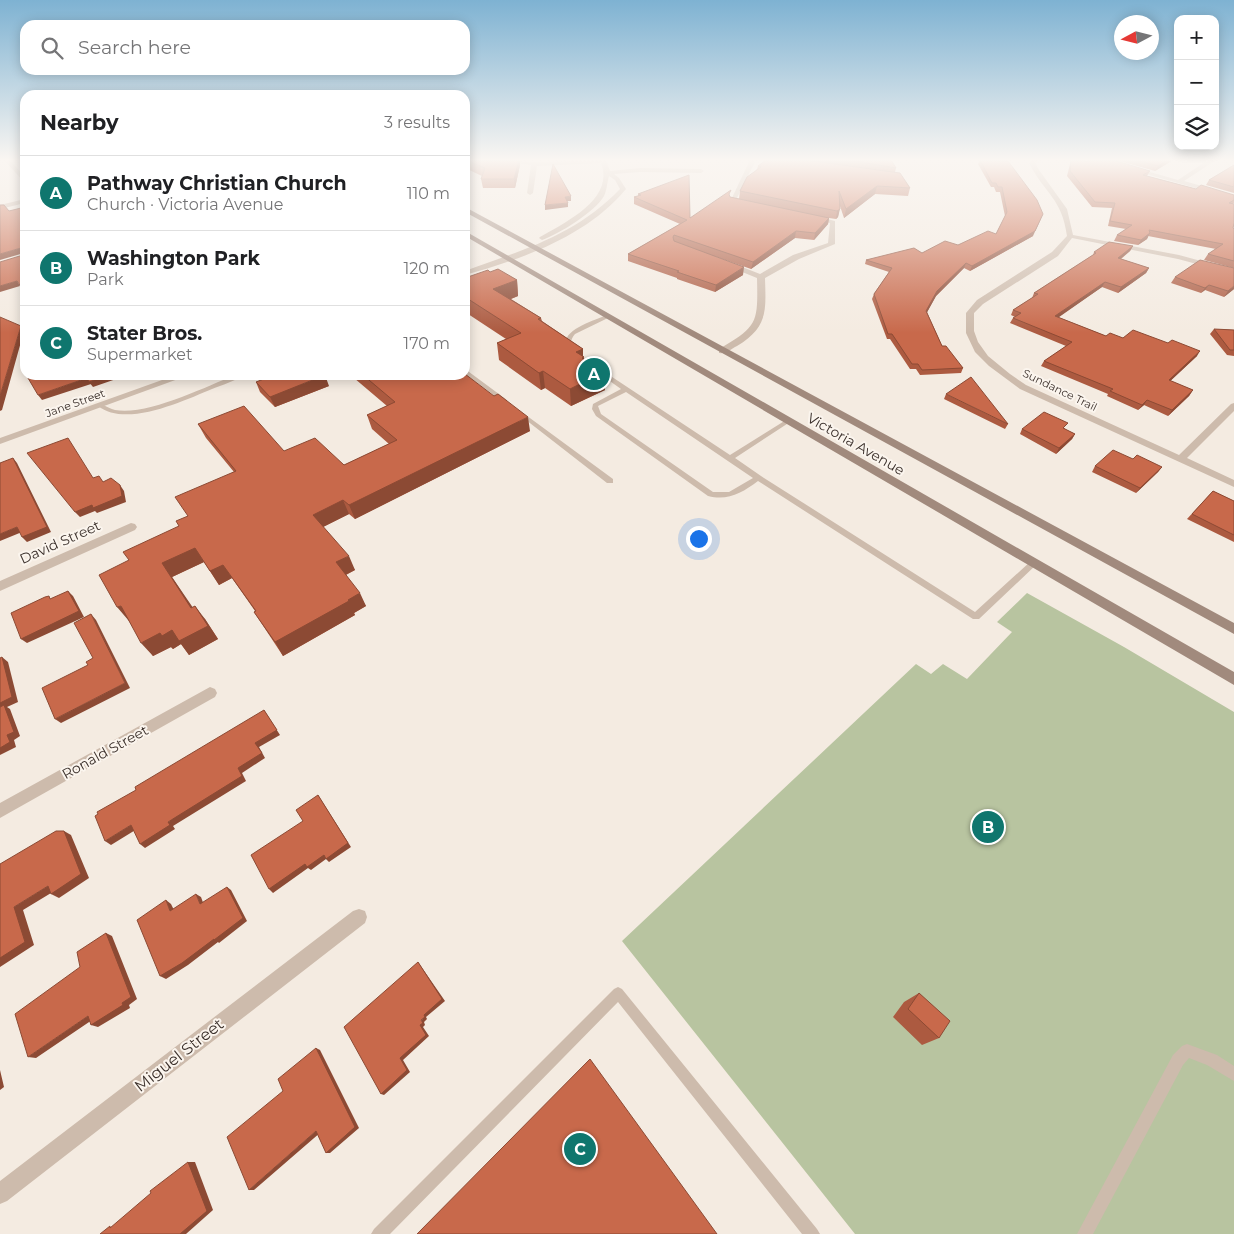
<!DOCTYPE html>
<html lang="en">
<head>
<meta charset="utf-8">
<style>
	:root { --surface:#fff; --page:#f2f2f2; --text:#202124; --muted:#757577; --line:#e0e0e0; --accent:#0f766e }
	body { margin:0; font-family:Montserrat,sans-serif; background:var(--page); color:var(--text) }
	.controls { position:absolute; right:15px; top:15px; display:grid; overflow:hidden; border-radius:10px; box-shadow:0 2px 12px #0003 }
	.controls button { width:45px; height:45px; display:grid; place-items:center; padding:0; border:0; border-bottom:1px solid var(--line); background:var(--surface); color:var(--text); font:25px sans-serif }
	.compass { position:absolute; left:1114px; top:15px; width:45px; height:45px; border-radius:50%; background:var(--surface); box-shadow:0 2px 12px #0003; rotate:263deg }
	.you { position:absolute; left:698px; top:538px; width:18px; height:18px; margin:-12px; border:4px solid #fff; border-radius:50%; background:#1a73e8; box-shadow:0 0 0 8px #1a73e833 }
	.badge { display:grid; place-items:center; width:32px; height:32px; border-radius:50%; background:var(--accent); color:#fff; font-size:16px; font-weight:700 }
	.pin { position:absolute; translate:-50% -50%; border:2px solid #fff; box-shadow:0 1px 5px #0006 }
	.list { margin:0; padding:0; list-style:none }
	h2 { display:flex; justify-content:space-between; align-items:center; height:65px; margin:0; padding:0 20px; font-size:21px }
	h2 small { font-size:16px; font-weight:400; color:var(--muted) }
	.list li { display:grid; grid-template-columns:32px 1fr auto; gap:15px; align-items:center; box-sizing:border-box; height:75px; padding:0 20px; border-top:1px solid var(--line) }
	.list b { display:block; font-size:19px; white-space:nowrap }
	.list p { margin:0; font-size:16px; white-space:nowrap; color:var(--muted) }
	.list em { font-size:16px; font-style:normal; color:var(--muted) }
	.icon { flex:none; width:28px; height:28px; fill:none; stroke:currentColor; stroke-width:2; stroke-linecap:round; stroke-linejoin:round }
	.map { position:relative; flex:none; width:1234px; height:1234px; overflow:hidden }
	.search { position:absolute; background:var(--surface); box-shadow:0 2px 12px #0003; left:20px; top:20px; width:450px; height:55px; display:flex; align-items:center; gap:12px; box-sizing:border-box; padding:0 18px; border-radius:15px; color:var(--muted); font-size:19px }
	.panel { position:absolute; background:var(--surface); box-shadow:0 2px 12px #0003; left:20px; top:90px; width:450px; height:290px; border-radius:15px }
	.map>svg:first-child { display:block }
	.green { fill:#b8c4a0 }
	.lines { fill:none; stroke-linecap:round; stroke-linejoin:round }
	.lane { fill:#cdbbac; fill-rule:evenodd }
	.street { fill:#cdbbac; fill-rule:evenodd }
	.secondary { fill:#a18a7d; fill-rule:evenodd }
	.wall { fill:#ac5a40 }
	.shaded-wall { fill:#8c4a34 }
	.building { fill:#c8694b; stroke:#8c4a34 }
	.labels { text-anchor:middle; dominant-baseline:central; stroke-width:4; stroke-linejoin:round; paint-order:stroke }
	.far-street-label { font-size:11px; fill:#3b302b; stroke:#fbf5ee }
	.street-label { font-size:14px; fill:#3b302b; stroke:#fbf5ee }
	.near-street-label { font-size:16px; fill:#3b302b; stroke:#fbf5ee }
</style>
</head>
<body>
<div class="map">
<svg width="1234" height="1234" viewBox="0 0 1234 1234">
	<rect width="100%" height="100%" fill="#f4ebe1"/>
	<!-- green -->
	<path class="green" d="M1027,593L1124,647L1234,712V1234H855L622,941L916,664L931,674L943,664L967,679L1012,632L997,622Z"/>
	<g class="lines">
		<!-- lane -->
		<path class="lane" d="M607,315L612,316L575,334C570,340 570,344 574,350L569,351C554,332 593,321 607,315Z
			M593,367H597L730,455L786,420H790V422L735,458L761,476L975,612L1031,561H1037L1038,563L979,619H973L758,481C742,493 728,501 708,496L596,416L592,409L593,404L621,389L593,369ZM626,392L753,478L729,492H713L601,414L598,406Z
			M465,369L507,400V402H503L465,374Z
			M235,375H244C235,381 222,385 212,389C183,401 126,428 98,406L101,404C106,406 111,409 115,410C147,416 205,387 235,375Z
			M519,410L613,479V483H607L517,413V411Z
			M618,987L622,989L817,1229L820,1234H802L618,1002L390,1234H371L374,1229L614,989Z
			M1187,1044L1217,1055L1234,1066V1081L1207,1065L1189,1058L1183,1065L1093,1234H1077L1173,1055L1182,1046Z"/>
		<!-- street -->
		<path class="street" d="M4,160H10L25,177V183Z
			M499,160L534,162L606,160L610,171L640,168L701,169L704,171L701,173L640,172L614,174L619,178L626,189C587,236 523,259 465,275V271C523,250 576,235 620,189L615,180L609,176C607,183 607,190 604,196C595,212 559,234 542,240L539,238L540,237C566,222 615,199 601,163L537,166L533,193L530,195L527,193L531,165Z
			M750,160H756L736,200L747,203L744,205L730,202Z
			M1032,160H1039L1035,163L1039,170L1067,209L1073,235L1179,255L1234,270V274L1178,259L1072,238L1058,256L983,304L974,313V331L978,342L988,356L1010,374L1026,385L1179,455L1231,404L1234,403V411L1187,458L1234,480V487L1020,389L989,366L975,352L966,333V313L977,300L1052,252L1067,236C1062,198 1045,194 1029,163Z
			M1097,160H1108L1178,180L1208,160H1216L1184,181L1234,195V199Z
			M25,199V203L0,209V205Z
			M812,215L835,221V244L799,259L765,278C766,311 768,327 737,346C731,349 726,354 719,353V349C758,326 758,323 757,278L725,265L732,263L760,274L793,255L828,243L830,223L810,218L809,217Z
			M176,375H189L0,444V438Z
			M131,523L135,524L137,527L135,530L0,591V581Z
			M210,687L215,689L217,693L215,697L0,818V803Z
			M359,909L365,911L367,917L365,923L7,1201L0,1204V1181L353,911Z"/>
		<!-- secondary -->
		<path class="secondary" d="M465,207L1234,623V634L465,212Z
			M465,231L1234,672V685L465,236Z"/>
	</g>
	<!-- wall -->
	<path class="wall" d="M465,160H520V165L515,188H483L481,179L482,176L465,168Z
		M766,160H891L896,168L895,172L910,188L908,196L875,194L844,218L840,206L838,217L836,219L829,218L828,224L814,240L795,238L751,269L714,256L743,275L715,292L677,279V278L628,261V254L680,224L634,204V197L638,196V194L690,218L730,197L739,199L740,191L757,169L758,166Z
		M980,160H993L1033,236L970,271L964,268L936,296L927,312L942,346L963,368L961,373L920,375L916,369H910L890,339H887L872,299L874,294L889,272L865,264L866,260L922,253L958,245L996,234L1005,216L1000,192H996L994,187H991L978,164Z
		M1071,160H1082L1089,162L1150,171L1147,176L1196,189L1234,195V203L1233,204H1234V227L1233,228L1234,229V268L1204,260L1208,254L1216,249L1148,236L1147,239L1138,245L1114,241L1117,235L1126,229L1108,226L1112,208L1092,207L1067,176Z
		M1116,160H1173L1155,171Z
		M1234,165V193L1206,185L1209,180Z
		M1133,246L1130,251L1121,259L1149,268L1146,273L1118,293L1102,287L1058,317L1106,336L1123,338L1197,356L1170,381L1193,390L1189,396L1168,416L1144,405L1138,410L1107,396L1108,394L1041,366L1044,361L1066,346L1010,323L1013,318L1015,317L1011,315L1013,310L1032,298L1034,293L1093,255L1094,252Z
		M490,272L517,280L518,296L511,299L541,318L542,321L583,349V357L584,359L605,390L571,406L545,388L541,390L499,360L497,343L506,339L465,312V278Z
		M1175,277L1234,289L1224,297L1205,290L1201,293L1171,283Z
		M1214,329L1234,330V356L1227,355L1210,334Z
		M354,375H465L530,431L355,519L349,514L323,527L355,570L346,575L366,606L354,613L355,615L283,656L254,612L255,611L232,578L219,585L204,562L172,577L192,608L205,619L218,639L189,655L181,644L173,649L171,647L153,656L129,621V560L179,526L188,516L234,472L206,438L198,424L284,451L344,465L389,444L372,429L367,415L387,406L354,378Z
		M256,382L329,386L275,407L260,392Z
		M946,394L1008,424L1005,429L944,399Z
		M1065,428V429L1075,434L1072,439L1056,454L1020,434L1022,429Z
		M1133,459L1162,467L1158,472L1136,493L1092,472L1095,466Z
		M1213,491L1234,501V542L1187,519Z
		M919,993L939,1038L922,1045L893,1017L904,1002Z"/>
	<!-- shaded-wall -->
	<path class="shaded-wall" d="M519,160H520V165L515,188L514,179Z
		M1167,160H1173L1155,171L1158,166Z
		M877,186L875,194L844,218L846,209Z
		M571,196V201H565V197Z
		M568,203V207L545,210V205Z
		M840,209L838,217L836,219L837,211Z
		M1043,214L1033,236L970,271L972,266Z
		M829,218L828,224L814,240L815,233Z
		M796,231L795,238L751,269L753,262Z
		M1150,233L1147,239L1138,245L1141,240Z
		M1133,246L1130,251L1115,263L1118,258Z
		M21,248L24,253L0,260V254Z
		M966,263L964,268L936,296L925,316L926,311L937,291Z
		M744,267L743,275L715,292L716,285Z
		M1149,268L1146,273L1118,293L1121,287Z
		M517,280L518,296L496,305L493,289Z
		M17,281L20,286L0,292V286Z
		M1105,282L1102,287L1052,322L1055,316Z
		M1209,285L1205,290L1201,293L1205,288Z
		M1234,286V289L1224,297L1228,291Z
		M21,326L24,331L2,410L0,411V396Z
		M583,349V358L584,357L585,374L576,352Z
		M1200,351L1197,356L1165,386L1169,380Z
		M543,371L545,388L541,390L539,373Z
		M604,372L605,390L571,406L570,389Z
		M108,375H117L119,378L93,387L89,382Z
		M325,375L329,386L275,407L270,397Z
		M87,378L91,384L42,400L38,395Z
		M1193,390L1189,396L1168,416L1172,410Z
		M1147,400L1144,405L1138,410L1142,405Z
		M528,417L530,431L355,519L349,505Z
		M1075,434L1072,439L1056,454L1059,448Z
		M13,458L17,463L51,532L27,542L22,537Z
		M1162,467L1158,472L1136,493L1140,488Z
		M120,485L124,491L126,502L97,513L95,511L80,517L75,512Z
		M343,500L349,514L319,529L313,515Z
		M17,527L22,532L0,541V534Z
		M195,548L204,562L172,577L202,621L191,608L162,563Z
		M349,556L355,570L343,576L336,562Z
		M223,565L232,578L219,585L210,571Z
		M68,591L73,596L84,617L27,643L21,639Z
		M360,593L366,606L354,613L355,615L283,656L275,642Z
		M121,606L133,619L129,621L117,607Z
		M195,606L205,619L218,639L189,655L181,644L173,649L171,647L153,656L141,643L160,633Z
		M91,614L96,620L130,688L61,723L55,719L125,683Z
		M2,657L8,662L18,702L7,707L10,709L20,736L14,740L16,747L0,755V703Z
		M264,710L280,735L259,747L265,758L242,773L246,781L173,826L175,829L145,848L140,844L238,768L255,743Z
		M318,795L351,847L329,862L326,859L311,870L308,868L273,893L269,889Z
		M131,825L137,829L111,845L105,841Z
		M64,831L71,835L89,878L59,898L51,894Z
		M48,886L56,890L23,910L34,945L0,967V958L14,907Z
		M227,887L231,890L247,921L219,943L218,942L188,965L166,979L160,976Z
		M196,894L201,897L205,908L200,904Z
		M166,900L171,904L176,914L170,911Z
		M106,933L112,936L137,999L129,1005L130,1008L98,1027L91,1025Z
		M418,962L445,1001L426,1017L427,1019L424,1022L425,1025L423,1027L429,1036L403,1060L410,1072L384,1095L381,1094L400,1058L420,1025L424,1015Z
		M88,1016L95,1018L36,1058L28,1057Z
		M316,1048L320,1050L359,1128L330,1153H326Z
		M0,1070L4,1087L0,1090Z
		M316,1131L321,1132L254,1190H249Z
		M188,1162H195L213,1210L186,1234H180Z"/>
	<!-- building -->
	<path class="building" d="M466,160H519L514,179H481L485,168Z
		M766,160H806L900,173L910,188L877,186L846,209L839,191L840,209L837,211L740,191L747,177L761,167L758,166Z
		M849,160H891L896,168Z
		M980,160L1008,161L1037,200L1043,214L1035,231L972,266L966,263L937,291L926,311L942,346H946L963,368L922,370L918,364H912L892,334H888L874,294L892,268L866,260L914,248L922,253L945,241L958,245L988,231L996,234L1007,212L1002,187H998L996,183H992Z
		M1071,160H1082L1089,162L1090,160H1113L1150,171L1143,175L1196,189L1201,185L1234,195V200L1229,203L1234,204V223L1233,228L1234,229V261L1208,254L1223,244L1149,230L1150,233L1141,240L1117,235L1132,225L1110,221L1115,203L1095,202L1070,171Z
		M1137,160H1167L1158,166Z
		M553,164L571,196L565,197L568,203L545,205Z
		M1234,165V187L1209,180Z
		M689,175L690,218L731,190L729,194L730,197L829,218L815,233L796,231L753,262L674,235L673,237L674,241L744,267L716,285L677,272L679,271L628,254L687,220L634,197L641,195L638,194Z
		M0,205H4L9,211L25,207V292L17,281L0,286V262L23,255L24,250L21,248L0,254Z
		M1109,242L1133,246L1118,258L1149,268L1121,287L1105,282L1055,316L1106,336L1110,333L1123,338L1133,330L1168,343L1172,340L1200,351L1169,380L1193,390L1172,410L1147,400L1142,405L1110,391L1113,389L1044,361L1072,342L1013,318L1021,313L1013,310L1038,294L1034,293L1096,253L1094,252Z
		M1200,260L1234,268V286L1228,291L1209,285L1205,288L1175,277Z
		M498,269L517,280L493,289L541,318L538,319L583,349L576,352L584,357L582,358L604,372L570,389L543,371L539,373L497,343L521,333L465,297V278L488,270L490,272Z
		M0,317L21,326L0,396Z
		M1214,329L1234,330V350H1230Z
		M465,374L494,396L498,394L528,417L349,505L343,500L313,515L349,556L336,562L360,593L348,600L349,601L275,642L254,612L256,611L223,565L210,571L195,548L162,563L191,608L195,606L208,626L179,641L172,630L162,636L160,633L141,643L121,606L117,607L99,575L129,560L123,552L179,526L176,521L188,516L175,497L236,471L198,424L244,406L284,451L315,438L344,465L397,440L367,415L395,402L363,375Z
		M38,375H108L89,382L87,378L38,395L28,378Z
		M274,375H325L270,397L256,382Z
		M971,377L1008,424L946,394Z
		M1044,412L1068,423L1063,428L1075,434L1059,448L1022,429Z
		M68,438L93,478L99,476L103,482L111,478L120,485L122,496L93,508L92,505L75,512L27,453Z
		M1113,450L1133,459L1137,455L1162,467L1140,488L1095,466Z
		M13,458L47,527L22,537L17,527L0,534V463Z
		M1213,491L1234,501V535L1192,514Z
		M68,591L79,611L21,639L11,613L45,597L49,596L50,599Z
		M91,614L125,683L55,719L42,688L88,665L86,662L93,658L74,623Z
		M2,657L12,697L0,703V658Z
		M4,705L14,732L7,735L10,742L0,748V707Z
		M264,710L277,730L255,743L262,753L238,768L242,776L168,822L170,825L140,844L131,825L105,841L95,816L98,814L97,812L136,790L135,787Z
		M318,795L348,843L326,859L324,855L307,867L305,864L269,889L251,855L303,821L296,810Z
		M56,831H64L81,874L51,894L48,886L14,907L25,942L0,958V864Z
		M227,887L243,918L214,940V939L182,963L160,976L137,920L166,900L170,911L196,894L200,904Z
		M106,933L131,997L122,1003L123,1005L91,1025L88,1016L28,1057L15,1014L80,967L77,952Z
		M418,962L442,999L424,1015L425,1017L421,1020L423,1023L420,1025L426,1035L400,1058L407,1070L381,1094L344,1027Z
		M919,993L950,1021L939,1038L908,1009Z
		M316,1048L355,1127L326,1153L316,1131L249,1190L227,1137L283,1091L278,1079Z
		M590,1059L717,1234H417Z
		M188,1162L207,1211L180,1234H100L110,1226V1228L151,1193L150,1191Z"/>
	<!-- sky -->
	<linearGradient id="sky" x2="0" y2="1"><stop stop-color="#7eb2d2"/><stop offset="0.48" stop-color="#faf6f2"/><stop offset="1" stop-color="#faf6f2" stop-opacity="0"/></linearGradient>
	<rect width="1234" height="333" fill="url(#sky)"/>
	<g class="labels">
		<!-- far-street labels -->
		<g class="far-street-label">
			<text transform="translate(1060 390) rotate(26)">Sundance Trail</text>
			<text transform="translate(75 403) rotate(-20)">Jane Street</text>
		</g>
		<!-- street labels -->
		<g class="street-label">
			<text transform="translate(856 444) rotate(30)">Victoria Avenue</text>
			<text transform="translate(60 542) rotate(-24)">David Street</text>
			<text transform="translate(105 752) rotate(-29)">Ronald Street</text>
		</g>
		<!-- near-street labels -->
		<g class="near-street-label">
			<text transform="translate(179 1055) rotate(-38)">Miguel Street</text>
		</g>
	</g>
</svg>
<div class="controls">
<button>+</button>
<button>−</button>
<button><svg class="icon" aria-label="layers" viewBox="0 0 24 24"><path d="M12 4l9 5-9 5-9-5zM3 14l9 5 9-5"/></svg></button>
</div>
<svg class="compass" viewBox="-18 -18 36 36"><path d="M0-13l5 13h-10z" fill="#e53935"/><path d="M0 13l5-13h-10z" fill="#757577"/></svg>
<div class="you"></div>
<div class="pin badge" style="left:594px;top:374px">A</div>
<div class="pin badge" style="left:988px;top:827px">B</div>
<div class="pin badge" style="left:580px;top:1149px">C</div>
<div class="search"><svg class="icon" aria-label="search" viewBox="0 0 24 24"><circle cx="10" cy="10" r="6"/><path d="M15 15l6 6"/></svg>Search here</div>
<section class="panel">
<h2>Nearby<small>3 results</small></h2>
<ul class="list">
<li><span class="badge">A</span><div><b>Pathway Christian Church</b><p>Church · Victoria Avenue</p></div><em>110 m</em></li>
<li><span class="badge">B</span><div><b>Washington Park</b><p>Park</p></div><em>120 m</em></li>
<li><span class="badge">C</span><div><b>Stater Bros.</b><p>Supermarket</p></div><em>170 m</em></li>
</ul>
</section>
</div>
</body>
</html>
